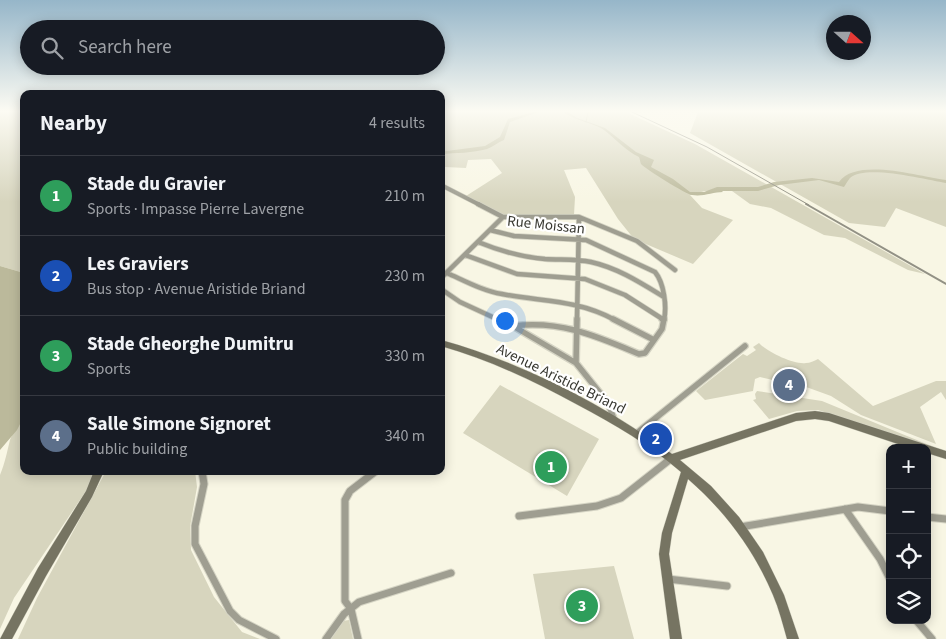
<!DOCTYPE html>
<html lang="en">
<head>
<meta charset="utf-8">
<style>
	:root { --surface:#171b24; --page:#242831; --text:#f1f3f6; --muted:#9ea1a6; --line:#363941; --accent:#0b8043 }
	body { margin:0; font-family:"Source Sans 3",sans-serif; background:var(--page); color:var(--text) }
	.controls { position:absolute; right:15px; bottom:15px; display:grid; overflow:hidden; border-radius:10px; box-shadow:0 2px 12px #0003 }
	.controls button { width:45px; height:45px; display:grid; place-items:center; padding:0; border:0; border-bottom:1px solid var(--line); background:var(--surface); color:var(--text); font:25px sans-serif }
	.compass { position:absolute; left:826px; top:15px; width:45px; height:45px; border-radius:50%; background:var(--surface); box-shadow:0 2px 12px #0003; rotate:111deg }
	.you { position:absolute; left:504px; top:320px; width:18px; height:18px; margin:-12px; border:4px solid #fff; border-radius:50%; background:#1a73e8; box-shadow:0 0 0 8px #1a73e833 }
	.badge { display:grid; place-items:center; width:32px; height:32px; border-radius:50%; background:var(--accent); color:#fff; font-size:16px; font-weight:700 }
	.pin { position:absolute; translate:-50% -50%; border:2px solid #fff; box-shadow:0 1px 5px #0006 }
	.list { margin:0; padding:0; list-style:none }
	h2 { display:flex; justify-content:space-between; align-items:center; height:65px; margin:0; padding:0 20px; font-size:21px }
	h2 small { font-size:16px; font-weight:400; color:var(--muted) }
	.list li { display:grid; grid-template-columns:32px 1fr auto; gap:15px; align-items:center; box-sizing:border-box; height:80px; padding:0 20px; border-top:1px solid var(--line) }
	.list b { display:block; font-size:19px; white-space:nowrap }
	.list p { margin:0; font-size:16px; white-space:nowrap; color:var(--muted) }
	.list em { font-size:16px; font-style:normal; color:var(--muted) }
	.icon { flex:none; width:28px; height:28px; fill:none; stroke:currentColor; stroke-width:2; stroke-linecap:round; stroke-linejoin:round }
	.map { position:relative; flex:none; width:946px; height:639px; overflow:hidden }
	.search { position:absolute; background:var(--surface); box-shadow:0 2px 12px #0003; left:20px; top:20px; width:425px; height:55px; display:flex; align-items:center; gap:12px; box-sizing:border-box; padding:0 18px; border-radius:28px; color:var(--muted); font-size:19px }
	.panel { position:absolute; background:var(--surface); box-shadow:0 2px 12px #0003; left:20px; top:90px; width:425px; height:385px; border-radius:10px }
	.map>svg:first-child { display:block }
	.green { fill:#d7d5be }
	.water { fill:#bbb99b }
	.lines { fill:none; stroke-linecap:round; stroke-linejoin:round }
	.stream { stroke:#bbb99b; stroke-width:1 }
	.street-far3-casing { stroke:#d5d4c4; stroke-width:5 }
	.street-far2-casing { stroke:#d5d4c4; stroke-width:6 }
	.street-far1-casing { stroke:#d5d4c4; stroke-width:8 }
	.street-casing { stroke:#d5d4c4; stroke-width:9 }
	.secondary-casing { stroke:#d5d4c4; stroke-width:1 }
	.street-far3 { stroke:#9f9e91; stroke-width:4 }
	.street-far2 { stroke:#9f9e91; stroke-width:4.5 }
	.street-far1 { stroke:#9f9e91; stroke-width:5.5 }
	.street { stroke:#9f9e91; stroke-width:7 }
	.secondary { fill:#767462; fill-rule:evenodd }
	.rail-far1 { stroke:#929185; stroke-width:1 }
	.rail { stroke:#929185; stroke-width:2 }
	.labels { text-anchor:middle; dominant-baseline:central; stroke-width:4.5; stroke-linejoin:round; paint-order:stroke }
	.street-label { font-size:15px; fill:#383831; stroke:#fff }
</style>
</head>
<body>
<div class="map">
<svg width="946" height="639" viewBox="0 0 946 639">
	<rect width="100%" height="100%" fill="#f8f6e4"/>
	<!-- green -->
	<path class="green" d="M0,112H24V273L0,266Z
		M441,112H626L695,144L925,274L908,270L845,238L824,235L771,208L750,204L732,191H705L690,195L702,208L733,220L693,264L634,239L618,219L586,168L564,170L575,197L574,215H506L499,213L466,196L502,173L491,159L468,160L466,168L445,167L441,172Z
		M698,112H946V227L896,208L885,227L849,223L690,133Z
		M759,343C767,352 794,365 806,363C810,363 814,361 818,359L873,406L936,381H946V400L941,392L920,407L936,444L861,415L831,396L798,384L796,380L778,377L777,381L760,377L755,379L753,391L705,400L696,391L743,354L747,356L756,350L753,347Z
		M500,385L599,439L567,496L463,433Z
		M757,391L822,401L941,450L818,410L797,411L769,419L753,400L756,399L755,394Z
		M24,416V471H95L86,491L14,598L0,629V475C5,463 7,452 10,440C12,434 20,423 24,416Z
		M106,471H195L197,487L190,527L191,550L214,597L242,632L260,639H18L37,598Z
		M614,566L634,639H545L533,574Z
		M349,620L353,639H331L343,621Z"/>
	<!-- water -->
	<path class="water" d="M533,112H539L510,122L504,140C498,142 493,147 487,149C473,153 455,153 441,154V150L447,151L485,146L500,137L508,119Z
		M563,112H568L577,118L605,128L636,152L654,160L651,167L673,179L690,192H704L717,187H758L774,182L812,178L839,182C857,157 920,177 946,180V183C926,180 866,164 850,178C849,179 846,184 844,187L819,180L779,185L758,191H722L723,192C713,192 703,197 692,195C687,195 644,168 641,164C640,162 640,159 639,157C626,151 616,139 604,130C594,123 576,121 563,112Z
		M0,266L24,273V416L17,430L0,450Z"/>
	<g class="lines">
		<!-- stream -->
		<path class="stream" d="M586,122L588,112"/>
		<defs>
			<path id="street-far3" d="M441,185L480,205"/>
			<path id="street-far2" d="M478,204L503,217H579L637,241L675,270
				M490,230L514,236L586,240L655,272C664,283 667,306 664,320
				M478,242C500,251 522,257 545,259C561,260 576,259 591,262C618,268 641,283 664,297
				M465,255L517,274L585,279L625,295L664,320
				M447,273C465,281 483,291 502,294C543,302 576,299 615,320
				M441,278L503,217
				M441,289L460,302L499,320
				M577,320L579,217"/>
			<path id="street-far1" d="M497,319L513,326L576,363
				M577,319L576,363L608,403L614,419
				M613,319L654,340
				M662,319L664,320
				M513,326C561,320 596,336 639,354L645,353L662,329L664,319
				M637,433L745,346
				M666,462L672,458"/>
			<path id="street" d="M202,471L204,484L195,526V544L230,611L239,620L276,639
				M845,509L880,559L890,579
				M519,516L597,506L621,498L668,461
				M927,517L946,519
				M740,527L858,507L890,511
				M668,579L727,586
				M916,620L932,639
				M326,639L344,614L359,602L451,573
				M358,639L351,609L345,601V500L350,491L376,471"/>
			<path id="secondary" d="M441,340C524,363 603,404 672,454L796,413L815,411L829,413L946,451V459L927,453V448H910L829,421L815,419L796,421L680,460L711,486L739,517L763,552L784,595L799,639H787C783,625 779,609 773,595C754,550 725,511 688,479L672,533L669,554L682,639H670L659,554L662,533L681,472C650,445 614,424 578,405C534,381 490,360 441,346Z
				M94,471H104L92,497L46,576L12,639H0L38,568L86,491Z"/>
		</defs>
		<!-- street-far3 casing -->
		<use href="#street-far3" class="street-far3-casing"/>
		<!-- street-far2 casing -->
		<use href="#street-far2" class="street-far2-casing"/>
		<!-- street-far1 casing -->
		<use href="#street-far1" class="street-far1-casing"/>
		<!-- street casing -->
		<use href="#street" class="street-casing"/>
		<!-- secondary casing -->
		<use href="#secondary" class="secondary-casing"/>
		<!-- street-far3 -->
		<use href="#street-far3" class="street-far3"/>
		<!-- street-far2 -->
		<use href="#street-far2" class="street-far2"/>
		<!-- street-far1 -->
		<use href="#street-far1" class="street-far1"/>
		<!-- street -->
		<use href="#street" class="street"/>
		<!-- secondary -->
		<use href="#secondary" class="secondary"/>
		<!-- rail-far1 -->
		<path class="rail-far1" d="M632,112L707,147L809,205"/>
		<!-- rail -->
		<path class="rail" d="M806,204L946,284"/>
	</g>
	<!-- sky -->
	<linearGradient id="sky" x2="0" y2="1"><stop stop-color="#96b6c9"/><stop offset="0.55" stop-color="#fcfbf3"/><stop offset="1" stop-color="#fcfbf3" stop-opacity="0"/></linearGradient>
	<rect width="946" height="202" fill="url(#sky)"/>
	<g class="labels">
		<!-- street labels -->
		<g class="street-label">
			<text transform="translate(546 225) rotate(6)">Rue Moissan</text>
			<text transform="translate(561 379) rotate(26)">Avenue Aristide Briand</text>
		</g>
	</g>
</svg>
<div class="controls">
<button>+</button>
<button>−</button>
<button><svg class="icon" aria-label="locate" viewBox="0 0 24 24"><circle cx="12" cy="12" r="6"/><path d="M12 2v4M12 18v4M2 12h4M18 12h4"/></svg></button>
<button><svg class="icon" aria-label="layers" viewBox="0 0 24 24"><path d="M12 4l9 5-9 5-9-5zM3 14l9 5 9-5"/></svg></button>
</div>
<svg class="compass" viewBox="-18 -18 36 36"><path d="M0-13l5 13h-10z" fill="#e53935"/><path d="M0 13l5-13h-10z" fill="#9ea1a6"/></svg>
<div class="you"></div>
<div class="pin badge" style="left:551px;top:467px;background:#2e9e5b">1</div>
<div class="pin badge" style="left:656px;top:439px;background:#1a4fb4">2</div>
<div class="pin badge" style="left:582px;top:606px;background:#2e9e5b">3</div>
<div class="pin badge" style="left:789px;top:385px;background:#5c6f8a">4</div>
<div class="search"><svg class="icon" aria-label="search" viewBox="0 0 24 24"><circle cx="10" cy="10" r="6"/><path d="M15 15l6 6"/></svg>Search here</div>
<section class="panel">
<h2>Nearby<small>4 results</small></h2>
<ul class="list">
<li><span class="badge" style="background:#2e9e5b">1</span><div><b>Stade du Gravier</b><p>Sports · Impasse Pierre Lavergne</p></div><em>210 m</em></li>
<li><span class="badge" style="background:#1a4fb4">2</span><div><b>Les Graviers</b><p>Bus stop · Avenue Aristide Briand</p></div><em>230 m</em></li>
<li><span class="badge" style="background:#2e9e5b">3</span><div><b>Stade Gheorghe Dumitru</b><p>Sports</p></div><em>330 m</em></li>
<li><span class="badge" style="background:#5c6f8a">4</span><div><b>Salle Simone Signoret</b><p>Public building</p></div><em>340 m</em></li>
</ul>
</section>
</div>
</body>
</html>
